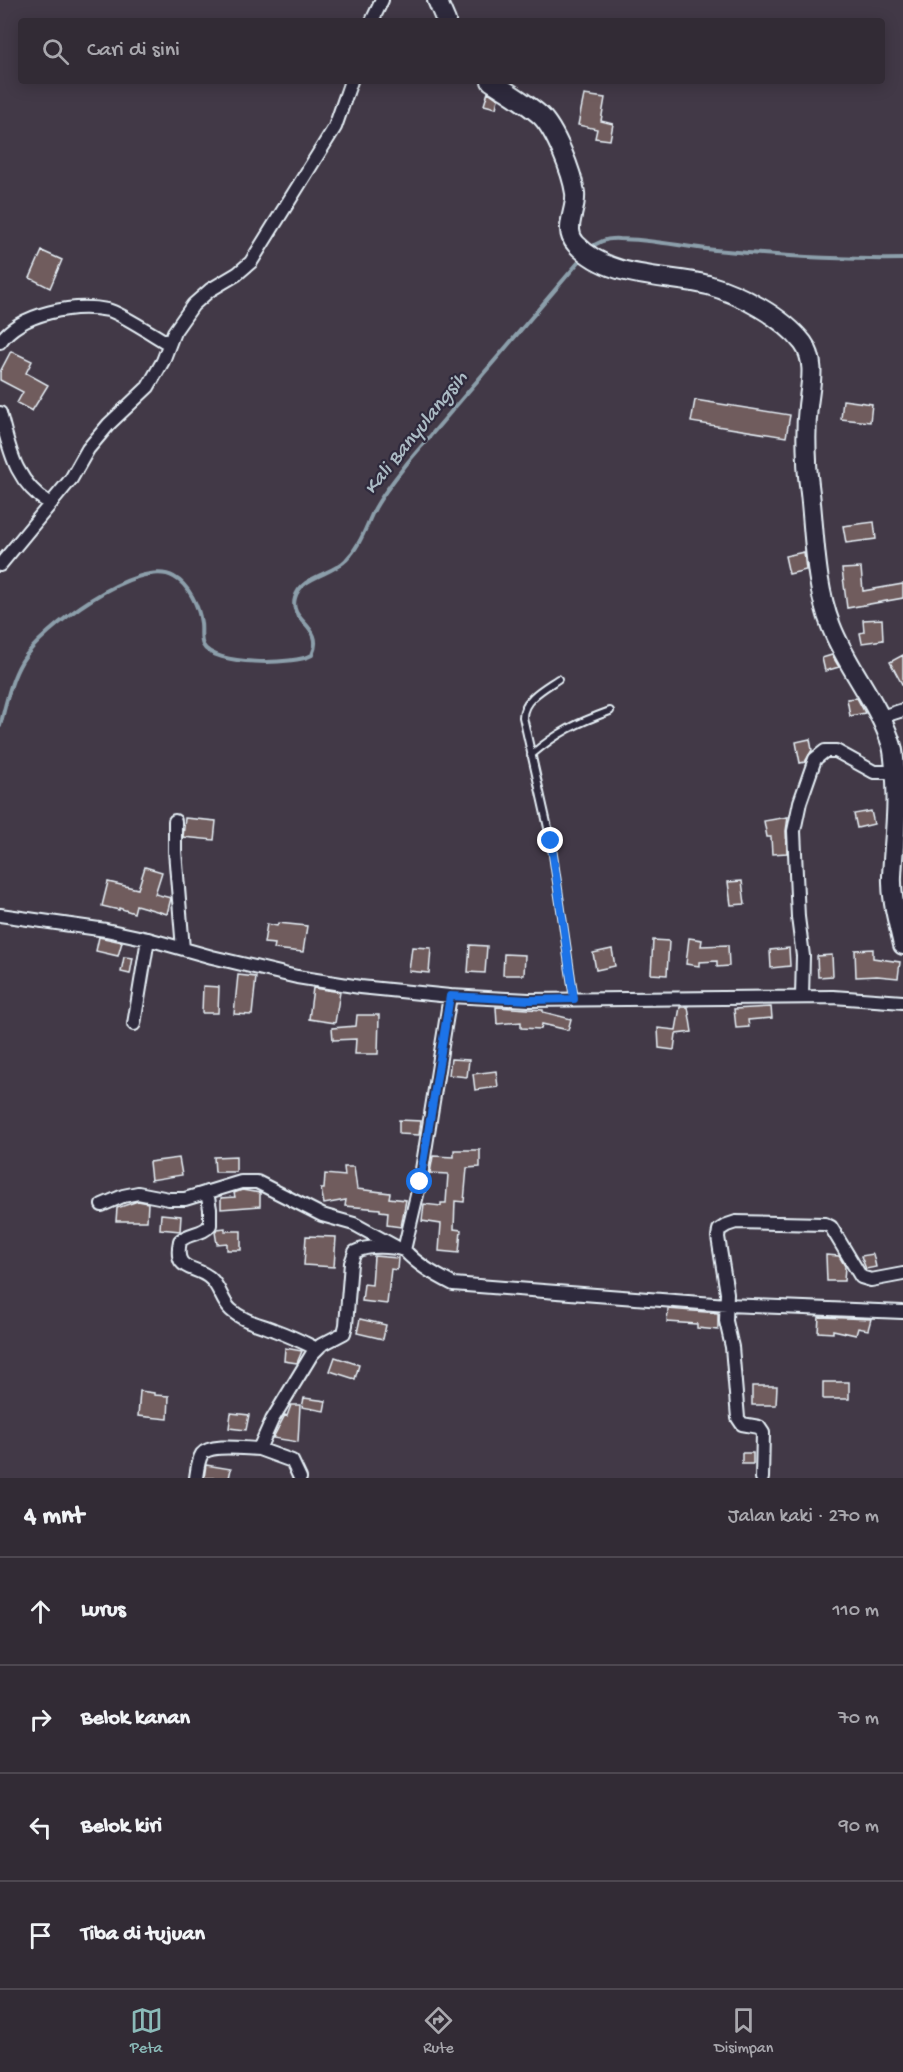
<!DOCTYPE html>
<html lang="id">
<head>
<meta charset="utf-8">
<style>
	:root { --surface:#322b35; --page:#3d3741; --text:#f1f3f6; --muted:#a8a7ad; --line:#4d4750; --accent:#8bbbb9 }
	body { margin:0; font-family:"Gochi Hand",sans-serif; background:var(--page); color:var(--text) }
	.stop { position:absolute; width:18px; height:18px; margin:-14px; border:4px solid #1a73e8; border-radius:50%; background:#fff }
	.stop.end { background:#1a73e8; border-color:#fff; box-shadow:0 2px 6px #0008 }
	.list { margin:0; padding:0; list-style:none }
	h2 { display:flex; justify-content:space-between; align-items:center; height:78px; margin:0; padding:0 24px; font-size:26px }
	h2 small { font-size:20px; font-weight:400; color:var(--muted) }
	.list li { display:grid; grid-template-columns:39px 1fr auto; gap:18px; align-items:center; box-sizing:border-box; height:108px; padding:0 24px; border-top:2px solid var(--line) }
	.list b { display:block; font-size:22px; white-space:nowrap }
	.list em { font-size:20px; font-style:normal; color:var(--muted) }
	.icon { flex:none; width:33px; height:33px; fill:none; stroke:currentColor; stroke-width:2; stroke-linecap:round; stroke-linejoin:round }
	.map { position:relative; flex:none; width:903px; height:1478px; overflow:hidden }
	.search { position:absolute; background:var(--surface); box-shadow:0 3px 15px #0003; left:18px; right:18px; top:18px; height:66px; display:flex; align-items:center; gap:15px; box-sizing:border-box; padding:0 21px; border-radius:6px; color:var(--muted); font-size:22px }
	.sheet { height:510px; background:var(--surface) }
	nav { display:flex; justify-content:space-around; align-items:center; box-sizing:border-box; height:84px; border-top:2px solid var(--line); background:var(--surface); font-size:16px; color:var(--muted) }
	nav a { display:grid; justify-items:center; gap:3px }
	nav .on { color:var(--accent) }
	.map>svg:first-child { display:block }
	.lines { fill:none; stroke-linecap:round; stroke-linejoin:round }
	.stream { stroke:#8c9fab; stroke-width:4 }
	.building { fill:#705c5d; stroke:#e8f1f8; stroke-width:1.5 }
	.lane-casing { stroke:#e8f1f8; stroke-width:10 }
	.street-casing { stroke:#e8f1f8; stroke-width:16 }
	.secondary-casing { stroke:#e8f1f8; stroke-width:22 }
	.lane { stroke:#2f2a3d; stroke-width:6 }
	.street { stroke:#2f2a3d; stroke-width:12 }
	.secondary { stroke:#2f2a3d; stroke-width:18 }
	.route { stroke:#1a73e8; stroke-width:8 }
	.labels { text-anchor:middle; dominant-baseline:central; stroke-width:4.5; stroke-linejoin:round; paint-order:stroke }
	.water-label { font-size:21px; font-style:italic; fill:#abbbc4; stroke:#2f2a3d }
</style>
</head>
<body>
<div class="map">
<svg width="903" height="1478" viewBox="0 0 903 1478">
	<rect width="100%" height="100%" fill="#423947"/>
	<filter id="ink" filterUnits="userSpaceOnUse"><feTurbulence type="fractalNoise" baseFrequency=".0167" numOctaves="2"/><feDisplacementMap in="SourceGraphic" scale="12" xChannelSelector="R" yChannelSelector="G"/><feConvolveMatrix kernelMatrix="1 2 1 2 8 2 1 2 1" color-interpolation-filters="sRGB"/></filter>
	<g filter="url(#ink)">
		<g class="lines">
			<!-- stream -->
			<path class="stream" d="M590,249C598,241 607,238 619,239C651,239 683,247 715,250C778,256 840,260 903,259
				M0,726C6,704 10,681 22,661C41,630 138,556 174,577C189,585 199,607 201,623C202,630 200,639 203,645C213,666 295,665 312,655C326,626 288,622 295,598C301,576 332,575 346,560C360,546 365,529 373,512C382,494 396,478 408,462L583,257"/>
		</g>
		<!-- building -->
		<path class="building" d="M488,92L498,99L496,108L484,105Z
			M584,95L605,98L601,121L613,124L610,140L595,138L597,129L578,125Z
			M42,251L62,260L50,288L30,278Z
			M11,351L32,361L26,373L48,385L32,411L17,403L23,392L0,380V372Z
			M695,400L790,415L786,437L691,422Z
			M843,400L872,404L870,422L841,419Z
			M874,522L876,539L846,543L843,526Z
			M804,552L806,570L789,574L785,556Z
			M861,568L863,591L903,584V598L847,608L842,569Z
			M882,619L883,640L862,643L860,633L864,632L863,620Z
			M832,655L839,667L825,671L822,658Z
			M903,655V686L890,662Z
			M857,698L865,713L850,716L847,699Z
			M810,739L812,750L805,762L800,763L796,742Z
			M871,811L874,824L857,828L854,814Z
			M788,817L786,831L787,853L772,854L771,837H767L764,821Z
			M185,818L216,821L214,840L183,837Z
			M145,867L162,872L155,894L171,898L167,914L136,905L134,913L119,908V910L102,906L108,882L138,889Z
			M742,881L745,904L731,905L728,882Z
			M278,923L307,926L303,952L274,949L275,944L264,943L267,924L277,926Z
			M99,937L122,942L118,956L96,951Z
			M689,938L702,940L701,946L728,945L729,966L717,967V961L699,962V966L686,964Z
			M653,940L669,941L667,975L651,974Z
			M470,945L487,946L485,973L468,972Z
			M412,947L431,948L429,973L409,971Z
			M789,948L790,966L771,968L770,950Z
			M612,949L615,966L596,970L593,953Z
			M873,949V958L900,962L898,978L877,976L856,977L855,950Z
			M504,954L525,955L524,975H503Z
			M832,955L833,976L818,977L817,956Z
			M124,957L133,958L130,974L121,972Z
			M238,975L256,977L252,1015L234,1014Z
			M203,986L219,987L218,1013H202Z
			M313,988L340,992L335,1023L309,1019Z
			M496,1007L543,1010V1012L571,1019L568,1030L542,1024L541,1029L521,1028V1022L497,1024Z
			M680,1007H688L692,1032L676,1034L674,1050L659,1048L658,1028L676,1030Z
			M771,1007L772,1018L748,1020L749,1027L736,1028L734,1009Z
			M357,1015H379L378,1054H355L356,1039L333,1040L332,1028L356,1026Z
			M451,1059L469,1060L467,1077L449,1075Z
			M496,1071L498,1087L475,1090L473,1074Z
			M399,1120L421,1121L419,1135L399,1134Z
			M454,1150H480V1167L467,1168L464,1202L455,1201L454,1229L461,1230L459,1253L439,1251L441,1224L422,1221L424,1204L441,1206V1203H446L448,1174L430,1173L433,1156L454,1157Z
			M236,1156V1172H215L214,1157Z
			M179,1158L182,1175L151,1180L149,1162Z
			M344,1167H354L357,1189L390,1193L389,1198L406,1200L401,1227L387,1225L388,1212L380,1211V1209L345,1206L346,1200L324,1204L321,1189H324L325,1174L345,1176Z
			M242,1190L260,1193V1206L221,1209V1198L235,1197L234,1193Z
			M138,1201L148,1203L147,1221H116L117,1208Z
			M161,1214L181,1216L180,1231L160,1229Z
			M225,1228V1231H241V1250H227V1243L217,1244L215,1232L217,1229Z
			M306,1236L336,1237L334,1267L304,1265Z
			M873,1254L876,1267L866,1269L861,1256Z
			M826,1255L839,1256L845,1266L844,1281H827Z
			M374,1256L398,1258L397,1270L391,1269L387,1304L362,1301L364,1284L372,1285Z
			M668,1309L718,1313V1330L697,1328V1324L667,1322Z
			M819,1317L871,1319L868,1330L858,1328L856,1335L833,1330V1333L818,1332Z
			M360,1319L386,1325L383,1339L357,1333Z
			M285,1348L302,1351L297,1363L284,1361Z
			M335,1357L359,1365L355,1379L330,1371Z
			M823,1382H849V1399H823Z
			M752,1386H777L776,1405H752Z
			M140,1391L154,1393V1395L169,1396L168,1419L138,1416Z
			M304,1398L326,1401L324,1411L302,1407Z
			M291,1405H300L298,1442L273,1438L285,1415L287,1416Z
			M231,1413L249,1415L246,1430L229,1428Z
			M742,1453H753V1464H742Z
			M206,1465L231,1469L229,1478H204Z"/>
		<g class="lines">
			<defs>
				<path id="lane" d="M558,679C545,688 523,699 523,717L551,841L574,999
					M531,755C558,732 577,723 610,711"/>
				<path id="street" d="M372,21L382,0
					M0,342C20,313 75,303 108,310C121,313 155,336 169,344
					M0,413C10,450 14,481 50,504
					M0,565L71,479L88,449L109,424L148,387L163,361L174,332L193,305L210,290L237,274L251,262L335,127L351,81
					M881,717L903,710
					M175,821V851L183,949
					M0,915L106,930L148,939L212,957L297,977L360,987L450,996L529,1000L833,997L903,1002
					M802,997L803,956L798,917L794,831L800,802L815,759L825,751H836L874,772H895
					M134,1024L148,939
					M207,1192L210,1209V1225C203,1235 189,1232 180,1241C173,1274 196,1264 211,1279C220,1287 222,1302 231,1310C243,1321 259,1324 274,1330C288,1335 303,1342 317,1349
					M102,1205L123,1196L138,1193L169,1199H185L241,1182H257L322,1215L354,1224L396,1247
					M404,1250C419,1266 434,1274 453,1284L727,1305L903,1312
					M196,1478C197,1471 198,1460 202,1454C211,1443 246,1449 259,1449
					M300,1478L292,1461L259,1449L272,1420L312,1354L321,1345L344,1333L346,1325L351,1263L355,1252C367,1245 391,1246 404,1250L420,1182L450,996
					M762,1478L763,1433L759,1427L742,1424L738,1418L732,1347L726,1321L727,1293L718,1237L719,1230L727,1225L736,1222L825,1224L831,1227L861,1277L871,1280L903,1274"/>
				<path id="secondary" d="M437,0L446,21
					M491,81C507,92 525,102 540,115C555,129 572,172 575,193C577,211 562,229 576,244C610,280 664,274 708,285C740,294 783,317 803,343C817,362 810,386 808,406C806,424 806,443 807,460C807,475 810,489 811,503C815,544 816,588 831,626C847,668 879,703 892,746C894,753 894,761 895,768C899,807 894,837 892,876C891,899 898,922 903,945"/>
			</defs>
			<!-- lane casing -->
			<use href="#lane" class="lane-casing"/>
			<!-- street casing -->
			<use href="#street" class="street-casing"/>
			<!-- secondary casing -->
			<use href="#secondary" class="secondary-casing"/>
			<!-- lane -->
			<use href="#lane" class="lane"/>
			<!-- street -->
			<use href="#street" class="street"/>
			<!-- secondary -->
			<use href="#secondary" class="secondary"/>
		</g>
	</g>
	<g class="lines" filter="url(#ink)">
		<!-- route -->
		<path class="route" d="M420,1182L450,996L529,1000L574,999L551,841"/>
	</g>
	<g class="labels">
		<!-- water labels -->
		<g class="water-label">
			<text transform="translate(417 434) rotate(-51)">Kali Banyulangsih</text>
		</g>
	</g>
</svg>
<div class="stop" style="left:420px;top:1182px"></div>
<div class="stop end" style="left:551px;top:841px"></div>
<div class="search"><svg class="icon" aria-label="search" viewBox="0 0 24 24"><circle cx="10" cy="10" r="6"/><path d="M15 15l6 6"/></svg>Cari di sini</div>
</div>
<section class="sheet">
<h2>4 mnt<small>Jalan kaki · 270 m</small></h2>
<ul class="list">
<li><svg class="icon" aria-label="ahead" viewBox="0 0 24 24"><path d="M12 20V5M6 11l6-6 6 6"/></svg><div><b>Lurus</b></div><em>110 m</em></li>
<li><svg class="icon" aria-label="right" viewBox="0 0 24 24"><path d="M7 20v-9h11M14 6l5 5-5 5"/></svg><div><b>Belok kanan</b></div><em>70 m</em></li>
<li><svg class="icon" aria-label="left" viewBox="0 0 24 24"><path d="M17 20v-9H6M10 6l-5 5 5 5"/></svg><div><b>Belok kiri</b></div><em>90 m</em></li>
<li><svg class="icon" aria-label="arrive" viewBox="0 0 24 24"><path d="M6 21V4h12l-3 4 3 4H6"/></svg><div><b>Tiba di tujuan</b></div></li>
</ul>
</section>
<nav>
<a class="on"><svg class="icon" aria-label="map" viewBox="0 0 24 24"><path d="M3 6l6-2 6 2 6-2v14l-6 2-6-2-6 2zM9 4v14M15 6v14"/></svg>Peta</a>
<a><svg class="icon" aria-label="directions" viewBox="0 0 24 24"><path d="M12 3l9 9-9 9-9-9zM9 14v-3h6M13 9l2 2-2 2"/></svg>Rute</a>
<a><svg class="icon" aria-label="saved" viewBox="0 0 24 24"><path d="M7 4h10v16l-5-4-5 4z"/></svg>Disimpan</a>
</nav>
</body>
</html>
